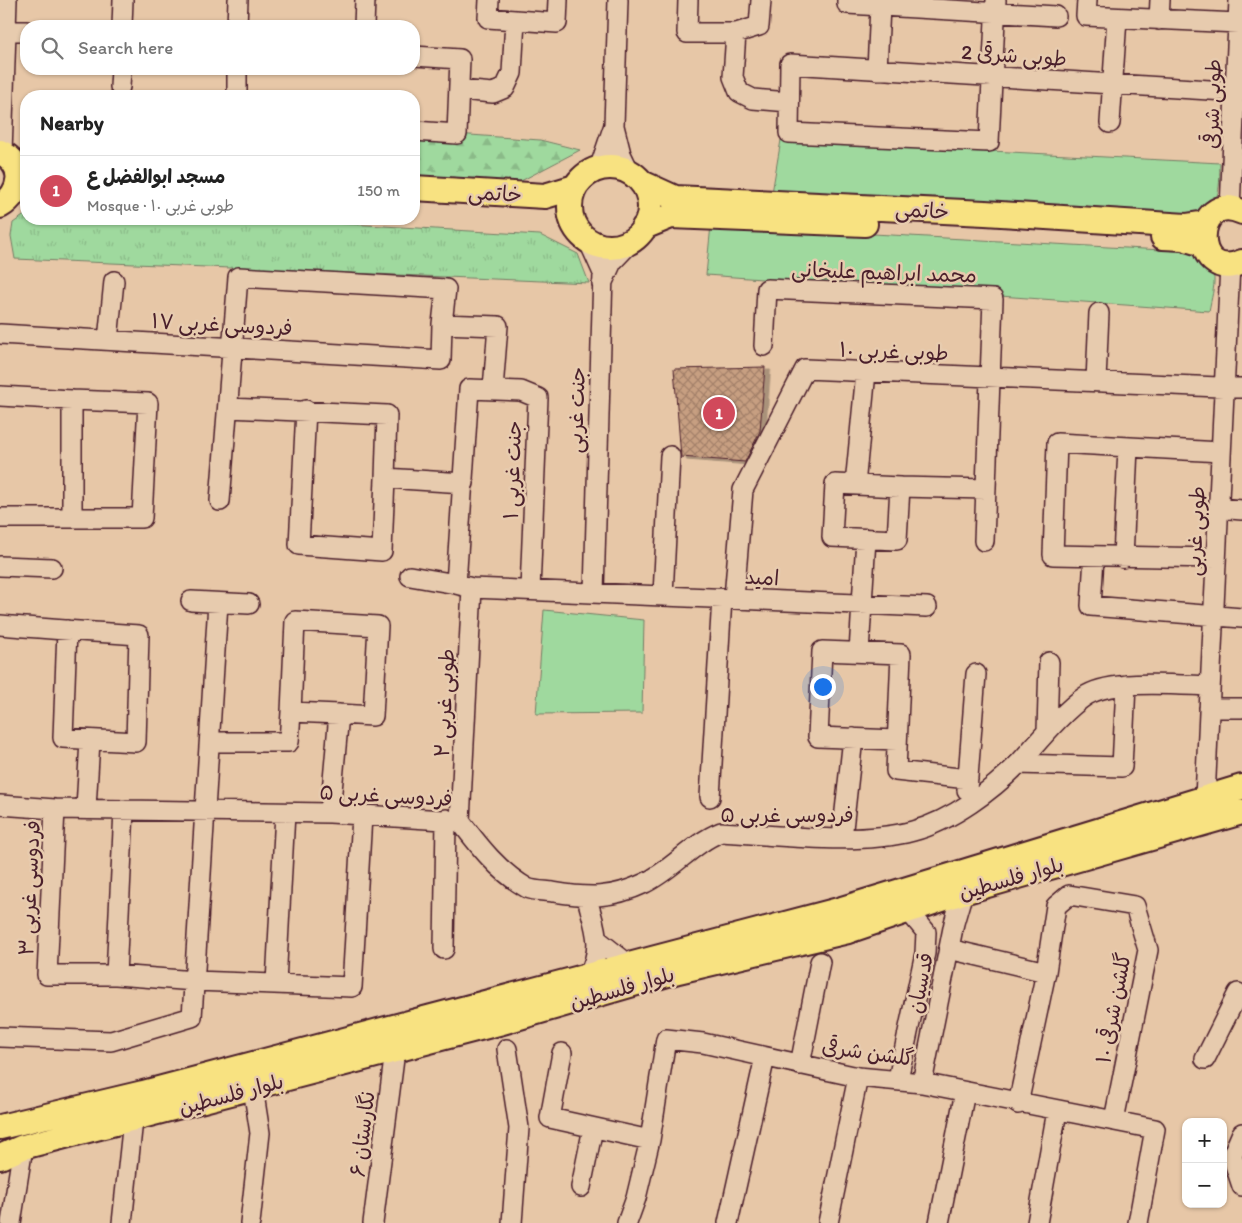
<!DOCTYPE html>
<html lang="en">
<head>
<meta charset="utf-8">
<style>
	:root { --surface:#fff; --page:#f6f6f6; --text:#222; --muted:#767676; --line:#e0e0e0; --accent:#d1495b }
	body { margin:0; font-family:Itim,"Playpen Sans Arabic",sans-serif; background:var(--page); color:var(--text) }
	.controls { position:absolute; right:15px; bottom:15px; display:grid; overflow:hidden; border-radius:10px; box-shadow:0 1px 4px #0004 }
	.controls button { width:45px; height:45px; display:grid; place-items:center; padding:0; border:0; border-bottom:1px solid var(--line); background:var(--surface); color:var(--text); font:25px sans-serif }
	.you { position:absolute; left:822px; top:686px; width:18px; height:18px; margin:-12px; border:4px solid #fff; border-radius:50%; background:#1a73e8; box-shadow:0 0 0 8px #1a73e833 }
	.badge { display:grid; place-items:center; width:32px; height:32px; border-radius:50%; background:var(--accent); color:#fff; font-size:16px; font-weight:700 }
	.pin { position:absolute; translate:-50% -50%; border:2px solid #fff; box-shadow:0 1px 5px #0006 }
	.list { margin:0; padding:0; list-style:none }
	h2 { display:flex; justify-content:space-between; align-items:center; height:65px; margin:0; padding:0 20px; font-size:21px }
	h2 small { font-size:16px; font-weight:400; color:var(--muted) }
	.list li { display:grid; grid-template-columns:32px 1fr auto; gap:15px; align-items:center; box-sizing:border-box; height:70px; padding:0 20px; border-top:1px solid var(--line) }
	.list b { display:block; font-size:19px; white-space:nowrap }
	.list p { margin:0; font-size:16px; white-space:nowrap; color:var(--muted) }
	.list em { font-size:16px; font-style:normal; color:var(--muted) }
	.icon { flex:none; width:28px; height:28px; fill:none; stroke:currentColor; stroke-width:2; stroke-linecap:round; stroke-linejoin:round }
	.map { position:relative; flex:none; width:1242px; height:1223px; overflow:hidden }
	.search { position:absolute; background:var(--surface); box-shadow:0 1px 4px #0004; left:20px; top:20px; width:400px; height:55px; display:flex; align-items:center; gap:12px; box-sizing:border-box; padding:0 18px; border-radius:20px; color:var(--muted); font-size:19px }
	.panel { position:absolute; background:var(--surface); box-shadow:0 1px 4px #0004; left:20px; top:90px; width:400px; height:135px; border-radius:20px }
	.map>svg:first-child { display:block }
	.grass { fill:url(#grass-tufts); stroke:#747c64 }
	.forest { fill:url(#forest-firs); stroke:#747c64 }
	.green { fill:#9fd99e; stroke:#747c64 }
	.building { fill:url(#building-cross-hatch); stroke:#4a1f2b; filter:url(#shadow) }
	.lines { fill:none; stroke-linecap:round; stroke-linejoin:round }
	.minor-casing { stroke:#4a1f2b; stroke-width:22 }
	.major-casing { stroke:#4a1f2b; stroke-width:28 }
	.minor { stroke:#e7cbae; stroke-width:19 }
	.major { stroke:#f8e281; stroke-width:24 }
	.labels { text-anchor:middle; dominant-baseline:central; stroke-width:5; stroke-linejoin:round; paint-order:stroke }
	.street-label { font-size:21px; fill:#4a1f2b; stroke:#e7cbae }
</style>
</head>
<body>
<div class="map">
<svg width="1242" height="1223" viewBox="0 0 1242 1223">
	<defs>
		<pattern id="grass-tufts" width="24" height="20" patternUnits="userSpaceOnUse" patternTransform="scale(1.25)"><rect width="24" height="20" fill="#9fd99e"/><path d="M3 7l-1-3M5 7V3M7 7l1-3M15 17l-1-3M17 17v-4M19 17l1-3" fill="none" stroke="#8aba88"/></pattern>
		<pattern id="forest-firs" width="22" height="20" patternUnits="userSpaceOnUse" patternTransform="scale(1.25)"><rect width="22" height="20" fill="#9fd99e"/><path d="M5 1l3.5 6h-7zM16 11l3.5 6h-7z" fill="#8aba88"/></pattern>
		<pattern id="building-cross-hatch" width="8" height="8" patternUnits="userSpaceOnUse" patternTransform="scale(1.25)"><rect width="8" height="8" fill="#c79f81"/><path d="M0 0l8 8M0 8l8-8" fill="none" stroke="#a4816a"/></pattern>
		<filter id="shadow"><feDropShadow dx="5.5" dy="3" stdDeviation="0" flood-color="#0004"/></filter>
	</defs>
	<rect width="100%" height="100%" fill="#e7c7a7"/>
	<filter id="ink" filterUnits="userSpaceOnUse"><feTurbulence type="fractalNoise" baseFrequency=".02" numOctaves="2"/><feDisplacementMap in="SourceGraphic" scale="10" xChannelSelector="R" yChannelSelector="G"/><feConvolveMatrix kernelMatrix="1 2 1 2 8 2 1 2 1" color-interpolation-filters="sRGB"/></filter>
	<g filter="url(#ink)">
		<!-- grass -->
		<path class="grass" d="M26,214V219H261L540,235L578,254L589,283L15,259L11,236L13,223Z"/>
		<!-- forest -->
		<path class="forest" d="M414,131L540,140L580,150L519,182L414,176Z"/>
		<!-- green -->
		<path class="green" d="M781,140L1220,163C1219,187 1222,200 1201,216L772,193Z
			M711,225L1198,252C1221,270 1214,285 1209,311L706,275Z
			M544,610L644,620L642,713L536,714Z"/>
		<!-- building -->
		<path class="building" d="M765,367L760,431L745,462L681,457L674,369Z"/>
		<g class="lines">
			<defs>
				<path id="minor" d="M489,0L488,18L557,23L558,0
					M688,0L687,33H736L759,26L761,0
					M847,0V4L1056,16
					M996,0L989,142L789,133L790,64L1242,92
					M1087,0L1086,16L1238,23
					M1159,20L1160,0
					M122,26L123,0
					M237,26L238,0
					M364,26L365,0
					M0,30L26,31
					M736,33L733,77L739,92L753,99L789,102
					M414,56L460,59L457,134L414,131
					M877,70L880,6
					M120,87L121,69
					M460,90L493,93L505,88L512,73L515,20
					M237,96V69
					M1110,123L1117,18
					M614,126L621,154L630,173
					M2,153L7,0
					M599,169L614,125L618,0
					M1230,209L1239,0
					M589,242L603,273L594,593
					M602,284L612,262L634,239
					M0,334L441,360L442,324L498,326L493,389
					M108,340L114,281
					M764,346L767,289L993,299L984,541
					M1096,381L1099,313
					M0,396L72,400
					M229,408L387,415L385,478
					M306,410L299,545L382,551L385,478L464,483
					M835,484L900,487L897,540L832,537Z
					M855,485L866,372
					M900,487L986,489
					M220,501L238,277L446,289L442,324
					M1218,508L1242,510
					M0,518H142L148,403L72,400V518
					M1094,557L1091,606L1242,618
					M1123,558L1128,447
					M1216,558L1053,555L1057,443L1221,452
					M0,566L52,568
					M410,576L456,584
					M530,590L538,398L521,391L469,389L456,584L472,588L927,607
					M663,595L670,456
					M734,598L743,490L805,369L1242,388
					M191,601L249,604
					M0,625C46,629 93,632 139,635L136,742L63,738L67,630
					M859,652L866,539
					M1209,708H1242
					M1047,731L1049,662
					M897,740L818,737L822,651L901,654L896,771L968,779
					M211,742H289L291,712
					M1018,764L1122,767L1126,685
					M967,790L976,674
					M710,797L722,598
					M1205,798L1230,265
					M0,805L55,809L330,813L460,821C479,846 499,872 527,888C534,891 545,891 553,892C589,898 611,899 645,883C673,869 693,843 721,832C780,835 857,846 913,831C951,821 993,790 1020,762C1038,742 1065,709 1087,695C1114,679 1178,685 1210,686
					M86,808L90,741
					M55,809L47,975H116L124,810
					M330,813L339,714L291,712L295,621L378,626L373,716L339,714
					M460,821L472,588
					M842,838L853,738
					M587,898C595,929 604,946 588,976
					M599,941L628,964
					M444,949L446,819
					M949,949L1046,972
					M116,975L195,981L352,987L362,816
					M276,983L285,813
					M0,1037L111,1041L192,1017L218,603
					M507,1049L519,1128L512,1223
					M562,1053L550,1118L650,1140
					M1205,1059L1238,993
					M800,1065L820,962
					M898,1079L925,953L926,932L908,910
					M922,1083L954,923L963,892
					M1018,1104L1046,972L1056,906L1069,895L1135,906L1148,950L1114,1120
					M1242,1133L1232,1156L1242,1186
					M581,1187L593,1128
					M11,1223L23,1147
					M122,1223L133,1120
					M250,1223L260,1133L253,1088
					M373,1223L395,1051
					M627,1223L636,1198L650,1140L666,1039L703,1043L858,1077L922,1083L1155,1129L1138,1223
					M728,1223L765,1057
					M828,1223L858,1077
					M939,1223L965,1092
					M1037,1223L1057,1111"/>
				<path id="major" d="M0,152C27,164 22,193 0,206
					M570 207a40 40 0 1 1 80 0a40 40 0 1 1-80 0Z
					M642,183L675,198L985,213L1186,226L1206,223
					M414,188L545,196L575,187
					M1242,212C1192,188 1190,285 1242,262
					M644,227L671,216L865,224
					M1163,237L1183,238L1203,244
					M0,1127L143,1093L842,909L1242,787
					M0,1157L23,1147L499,1023L678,971L848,931L963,892L1242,812"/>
			</defs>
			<!-- minor casing -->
			<use href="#minor" class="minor-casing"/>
			<!-- major casing -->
			<use href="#major" class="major-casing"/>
			<!-- minor -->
			<use href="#minor" class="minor"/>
			<!-- major -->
			<use href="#major" class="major"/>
		</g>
	</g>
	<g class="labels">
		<!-- street labels -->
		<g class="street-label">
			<text transform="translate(1014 55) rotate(4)">طوبی شرقی 2</text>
			<text transform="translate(1212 104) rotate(-88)">طوبی شرقی</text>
			<text transform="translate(495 193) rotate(3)">خاتمی</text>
			<text transform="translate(922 210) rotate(3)">خاتمی</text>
			<text transform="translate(884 272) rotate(2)">محمد ابراهیم علیخانی</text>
			<text transform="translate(222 324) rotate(3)">فردوسی غربی ۱۷</text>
			<text transform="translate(894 351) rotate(2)">طوبی غربی ۱۰</text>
			<text transform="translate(576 410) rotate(-88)">جنت غربی</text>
			<text transform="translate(512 470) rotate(-88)">جنت غربی ۱</text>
			<text transform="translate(1195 531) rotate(-87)">طوبی غربی</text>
			<text transform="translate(762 577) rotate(3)">امید</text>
			<text transform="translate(444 703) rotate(-87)">طوبی غربی ۲</text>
			<text transform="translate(386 795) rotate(3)">فردوسی غربی ۵</text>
			<text x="787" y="814">فردوسی غربی ۵</text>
			<text transform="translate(1011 878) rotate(-16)">بلوار فلسطین</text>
			<text transform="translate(29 888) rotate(-87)">فردوسی غربی ۳</text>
			<text transform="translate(920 983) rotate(-79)">قدسیان</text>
			<text transform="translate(622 988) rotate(-16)">بلوار فلسطین</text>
			<text transform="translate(1113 1008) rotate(-79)">گلشن شرقی ۱۰</text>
			<text transform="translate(868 1052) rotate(8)">گلشن شرقی</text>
			<text transform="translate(231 1094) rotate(-15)">بلوار فلسطین</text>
			<text transform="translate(362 1134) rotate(-83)">نگارستان ۶</text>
		</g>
	</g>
</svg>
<div class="controls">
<button>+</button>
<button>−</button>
</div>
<div class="you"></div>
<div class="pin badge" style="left:719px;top:413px">1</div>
<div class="search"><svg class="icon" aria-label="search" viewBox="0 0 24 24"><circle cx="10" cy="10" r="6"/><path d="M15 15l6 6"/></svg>Search here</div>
<section class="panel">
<h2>Nearby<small></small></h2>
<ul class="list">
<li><span class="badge">1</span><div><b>مسجد ابوالفضل ع</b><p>Mosque · طوبی غربی ۱۰</p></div><em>150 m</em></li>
</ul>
</section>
</div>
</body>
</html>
